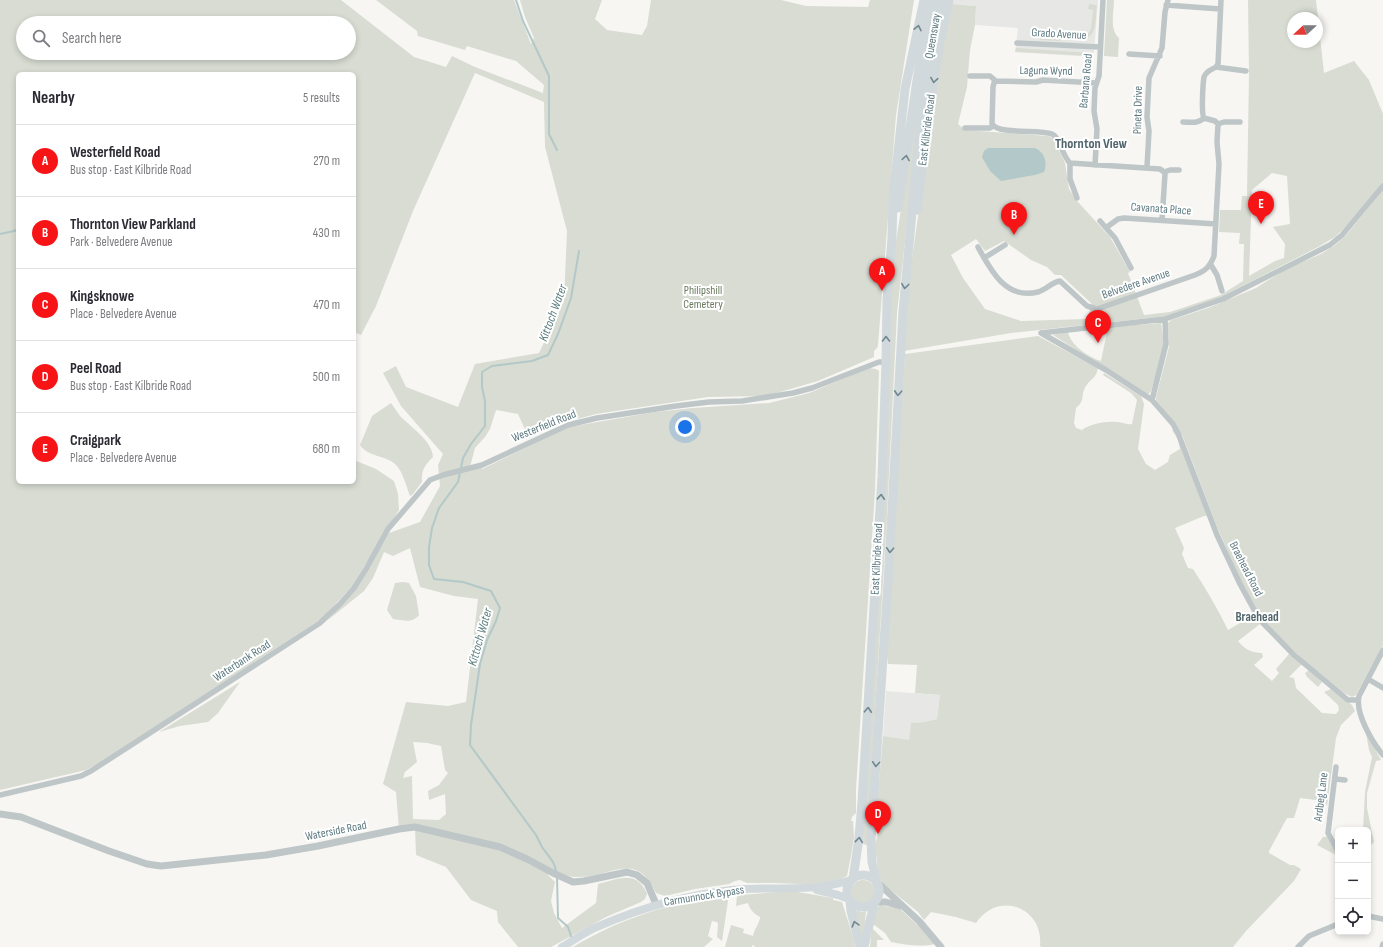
<!DOCTYPE html>
<html lang="en">
<head>
<meta charset="utf-8">
<style>
	:root { --surface:#fff; --page:#f7f7f7; --text:#2b2b33; --muted:#7c7c81; --line:#e1e1e2; --accent:#f61417 }
	body { margin:0; font-family:"Sofia Sans Condensed",sans-serif; background:var(--page); color:var(--text) }
	.controls { position:absolute; right:12px; bottom:12px; display:grid; overflow:hidden; border-radius:6px; box-shadow:0 2px 6px #0003 }
	.controls button { width:36px; height:36px; display:grid; place-items:center; padding:0; border:0; border-bottom:1px solid var(--line); background:var(--surface); color:var(--text); font:20px sans-serif }
	.compass { position:absolute; left:1287px; top:12px; width:36px; height:36px; border-radius:50%; background:var(--surface); box-shadow:0 2px 6px #0003; rotate:248deg }
	.you { position:absolute; left:685px; top:427px; width:14px; height:14px; margin:-10px; border:3px solid #fff; border-radius:50%; background:#1a73e8; box-shadow:0 0 0 6px #1a73e833 }
	.badge { display:grid; place-items:center; width:26px; height:26px; border-radius:50%; background:var(--accent); color:#fff; font-size:13px; font-weight:700 }
	.pin { position:absolute; translate:-50% -33px; filter:drop-shadow(0 1px 2px #0008) }
	.pin::after { content:''; position:absolute; top:21px; width:14px; height:12px; background:inherit; clip-path:polygon(0 0,100% 0,50% 100%) }
	.list { margin:0; padding:0; list-style:none }
	h2 { display:flex; justify-content:space-between; align-items:center; height:52px; margin:0; padding:0 16px; font-size:17px }
	h2 small { font-size:13px; font-weight:400; color:var(--muted) }
	.list li { display:grid; grid-template-columns:26px 1fr auto; gap:12px; align-items:center; box-sizing:border-box; height:72px; padding:0 16px; border-top:1px solid var(--line) }
	.list b { display:block; font-size:15px; white-space:nowrap }
	.list p { margin:0; font-size:13px; white-space:nowrap; color:var(--muted) }
	.list em { font-size:13px; font-style:normal; color:var(--muted) }
	.icon { flex:none; width:22px; height:22px; fill:none; stroke:currentColor; stroke-width:2; stroke-linecap:round; stroke-linejoin:round }
	.map { position:relative; flex:none; width:1383px; height:947px; overflow:hidden }
	.search { position:absolute; background:var(--surface); box-shadow:0 2px 6px #0003; left:16px; top:16px; width:340px; height:44px; display:flex; align-items:center; gap:10px; box-sizing:border-box; padding:0 14px; border-radius:22px; color:var(--muted); font-size:15px }
	.panel { position:absolute; background:var(--surface); box-shadow:0 2px 6px #0003; left:16px; top:72px; width:340px; height:412px; border-radius:6px }
	.map>svg:first-child { display:block }
	.built { fill:#e7e8e6 }
	.green { fill:#d8dcd2; fill-rule:evenodd }
	.water { fill:#b3c8c8 }
	.lines { fill:none; stroke-linecap:round; stroke-linejoin:round }
	.stream { stroke:#b3c8c8; stroke-width:2 }
	.minor { stroke:#bec6c8; stroke-width:5.5 }
	.tertiary { stroke:#bec6c8; stroke-width:7 }
	.secondary { stroke:#d2d9dc; stroke-width:8 }
	.primary { stroke:#d2d9dc; stroke-width:9 }
	.oneway { stroke:#6f888f }
	.labels { text-anchor:middle; dominant-baseline:central; stroke-width:4; stroke-linejoin:round; paint-order:stroke }
	.street-label { font-size:12px; fill:#5e7a81; stroke:#fff }
	.park-label { font-size:12px; fill:#69795e; stroke:#fff }
	.water-label { font-size:13px; font-style:italic; fill:#597c7d; stroke:#fff }
	.neighbourhood-label { font-size:13px; font-weight:bold; fill:#51666c; stroke:#fff }
	.quarter-label { font-size:14px; font-weight:bold; fill:#51666c; stroke:#fff }
</style>
</head>
<body>
<div class="map">
<svg width="1383" height="947" viewBox="0 0 1383 947">
	<rect width="100%" height="100%" fill="#f7f6f3"/>
	<!-- built -->
	<path class="built" d="M952,0H1098L1094,53H1093L1092,56H1077L1015,52L1018,28L975,25L976,6L951,4Z
		M886,691L940,695L937,719L924,722L911,723L910,741L883,736Z"/>
	<!-- green -->
	<path class="green" d="M0,0H341L414,57L446,67L452,56L475,67L543,93L544,85L516,61L467,46L465,50L418,36L417,31L376,0H514L531,44L534,38L525,17L520,0H602L595,19L607,30L642,35L647,26L651,0H781L806,6L868,7L870,0H914L896,115L878,345L877,348L874,351V357L818,381L766,396L708,397L596,414L566,422L529,438L518,414L496,410L490,429L485,437L475,448L470,467L482,465V469L569,427L655,412L693,408L769,403L809,393L869,368L876,369L879,371L875,490L856,789V813L852,817L851,821H853L854,837L852,850L847,876L841,879L821,885L776,883H747L740,880L735,881L729,884L695,889L665,896L656,893C635,848 610,879 575,877C567,877 557,871 549,868L548,875L555,882L551,901L554,913L562,928L596,903L598,884C618,879 637,869 647,894L645,899L641,902L606,917L551,947H518L498,922L497,911L471,900L446,867L416,855L415,827L399,829L396,792L383,784L406,702L448,706L466,702L478,599L454,596L420,587L410,548L393,556L384,552L373,578L364,591L328,620L353,593L362,580L389,533L420,522L440,486L438,465L443,454L401,406L383,373L396,366L406,387L458,407L475,364L539,353L564,301L567,231L545,147L544,102L475,73L413,211L376,306L361,335L354,332V74H18V482H354V460L376,469L394,481L398,494L399,510L352,586L324,617L96,765L86,770L0,790ZM23,23H349V53H23ZM413,742L427,743L441,746L445,770L448,773L439,785L428,791L429,800L445,794L446,814L439,820L413,819L412,776L403,778L405,772L417,762Z
		M1107,0H1114C1114,12 1109,29 1119,38L1118,57L1104,56Z
		M1248,0H1316L1324,73L1354,61L1369,80L1383,114V183L1346,226L1335,237L1318,247L1219,298L1168,316L1011,333L904,351L906,303L936,86L951,4L976,6L975,25L970,50L967,87L958,124L965,130L1048,136L1053,138L1065,163L1069,189L1077,201L1110,237L1130,272L1128,273L1144,315L1170,312L1221,295L1243,281L1244,244H1239L1240,233L1219,232L1220,210H1241L1242,196H1247L1249,74ZM1293,18H1317V42H1293ZM1272,173L1287,176L1290,224L1273,227L1285,244L1284,258L1275,261L1249,276L1252,190ZM976,239L985,251L1004,241L1031,260L1047,267L1055,275H1061L1092,304L1087,319L1021,321L985,309L963,278L951,255Z
		M1089,4L1097,5C1095,23 1098,43 1073,40L1074,37C1080,38 1088,36 1091,29L1093,10L1088,9Z
		M1040,35L1064,37V38L1061,39L1060,41L1040,40Z
		M1016,48L1093,53L1092,56L1015,52Z
		M915,115H917L910,196L897,313L887,515L867,845L863,844L892,269Z
		M1383,190V645L1356,695L1352,697L1344,693L1304,661L1260,617L1240,579L1217,527L1183,437L1175,423L1156,400V397L1169,347L1168,323L1171,320L1208,308L1256,288L1286,269L1321,254L1334,246L1347,234Z
		M1161,323L1164,342L1161,359L1151,391L1148,395L1053,335L1068,332C1070,345 1090,358 1101,361L1108,327Z
		M1038,336L1098,368C1096,379 1091,378 1086,386C1080,395 1086,400 1076,408L1074,423L1076,428L1082,430C1090,424 1105,421 1116,422C1122,422 1126,425 1132,424L1137,400L1131,393L1103,375L1104,373L1141,396L1144,404L1138,449L1146,464L1155,470L1168,462L1170,455L1180,449L1178,439L1172,430L1174,429L1179,438L1207,516H1204L1175,528L1184,548L1182,554L1188,568L1193,569C1206,589 1218,609 1228,630L1254,615L1260,624L1238,641C1244,649 1252,653 1262,653L1263,657L1254,665L1272,681L1279,673L1276,669L1289,654L1302,664L1289,677L1294,678L1296,688L1322,713L1336,714L1339,710L1338,705L1324,692L1331,689L1352,705L1355,711L1341,725L1336,738L1327,806L1324,801L1300,798L1294,818H1287L1269,851V853L1290,865H1294L1301,869L1294,881L1246,931L1233,947H1042L1040,946C1044,907 998,890 976,923L956,917L931,912L924,920L918,912L882,883L878,869L875,845L880,825L877,807L883,736L909,740L911,723L924,722L937,719L940,695L915,693L917,665L888,664L887,655L905,354Z
		M391,403C394,407 397,412 400,416C410,426 433,442 433,457C425,465 421,470 422,482L413,494L410,496C406,486 403,471 395,464C385,455 368,457 360,445L372,416Z
		M403,582L409,583L416,596L419,615C412,624 403,620 393,619L387,610L395,583Z
		M1309,670L1322,682L1318,687L1307,677L1305,673Z
		M240,682L218,713L208,722L180,726L159,732Z
		M1366,733L1381,760L1376,761L1367,793V808L1374,842L1368,848V830H1363L1365,792L1372,757L1369,750Z
		M1323,837H1327L1338,858L1336,855L1317,845Z
		M851 892a12 12 0 1 1 24 0a12 12 0 1 1-24 0Z
		M792,891L833,898V900L842,902L853,937L855,947H756L752,945V947H725L731,925L744,929L743,933L753,936C754,929 760,923 760,917C754,914 750,910 748,903L736,906L737,896L740,895Z
		M718,896H725L728,901L722,941L717,937L718,924L717,922L712,921L708,936L713,939L704,947H573C618,920 666,904 718,896Z
		M880,905L900,909L922,929L935,944C921,947 905,945 891,942L885,933L873,924L877,908Z
		M854,910L862,912L866,911L863,944Z
		M872,928L884,940H877V947H870Z"/>
	<!-- water -->
	<path class="water" d="M988,148H1035C1044,152 1048,162 1044,172L1035,175L1001,181L990,171L982,157L984,151Z"/>
	<g class="lines">
		<!-- stream -->
		<path class="stream" d="M516,0L523,21L549,76V134L557,150
			M0,234L14,231L18,229
			M556,872C555,861 548,856 542,847C540,843 538,839 536,835L470,745L471,725L480,664L487,640L496,621L500,608L491,591L463,582L434,579L429,565V547L432,528L439,508L458,482L463,458L471,444L485,426V401L482,387V372L492,366L532,361L548,355L558,334L571,298L579,251
			M557,877L558,918L568,927L572,939"/>
		<!-- minor -->
		<path class="minor" d="M1166,5L1220,9
			M1017,43L1100,47
			M1129,54L1160,56
			M1216,67L1246,71
			M970,76H990L996,81
			M1096,83L1043,80L1036,82L996,81L994,83L993,87L992,124C999,135 1039,129 1052,134C1060,137 1062,156 1070,163L1160,169L1164,172L1165,174L1162,220
			M1183,122C1191,122 1198,124 1204,118
			M1218,124L1224,122H1240
			M965,128H990L993,126
			M1070,163V179L1077,198
			M1095,165L1097,129L1094,111L1095,88L1099,76L1103,0
			M1147,167L1149,131L1147,117L1149,78L1162,48L1165,12L1168,0
			M1164,172L1170,170H1179
			M1100,221L1115,238L1131,268
			M1107,227L1118,219L1124,218L1216,224
			M978,247C991,271 1006,300 1038,292C1046,290 1052,282 1060,281L1087,306L1097,309L1195,275C1205,271 1210,267 1214,256L1219,164L1217,142L1218,124L1215,121L1204,118C1201,114 1203,83 1204,77C1206,71 1211,70 1216,67L1218,64L1221,0
			M984,258L1005,245
			M1211,265L1217,275L1222,291
			M1041,333L1106,370L1152,400L1173,424L1178,433L1217,535L1240,584L1259,619L1294,655L1348,700H1358
			M1041,333L1165,319L1223,299L1330,245L1342,235L1383,186
			M1152,400L1166,344L1165,319
			M1383,650L1359,696C1355,713 1372,742 1383,755
			M1368,679L1383,688
			M1336,767L1328,833L1338,852
			M1335,779L1345,780
			M0,795L81,776L91,771L320,623L340,604L354,588L366,569L388,529L430,480L443,475L482,465L568,425L597,418L676,406L709,402L742,401L793,393L812,388L879,362H886
			M1368,916L1383,919
			M1298,947L1309,936L1338,924
			M1382,947L1383,944"/>
		<!-- tertiary -->
		<path class="tertiary" d="M0,814L21,817L109,851L147,864L161,866L266,855L318,846L399,829L415,827L500,847L527,859L553,873L573,882L584,881L627,872L637,875L647,883L656,904
			M878,883L919,921L941,947
			M876,902H886L900,906"/>
		<!-- secondary -->
		<path class="secondary" d="M817,890L838,895L849,899
			M562,947C574,940 586,931 599,926C641,908 685,895 731,890C771,886 812,893 851,880"/>
		<!-- primary -->
		<path class="primary" d="M898,208L919,67L931,0
			M917,210L930,105L940,41L949,0
			M847 891a16 16 0 1 1 32 0a16 16 0 1 1-32 0Z
			M853,879L859,838L862,802L882,477L886,362L887,300L892,238L893,198L905,89L924,0
			M877,882L872,862L871,839L888,582L903,312L921,113L931,48L940,0
			M850,901L851,911L860,947
			M864,947L874,904"/>
	</g>
	<!-- one-way arrows -->
	<defs><path id="oneway-chevron" d="M-2-3.5L2.5 0L-2 3.5" fill="none" stroke-width="1.6" stroke-linecap="round" stroke-linejoin="round"/></defs>
	<g class="oneway">
		<use href="#oneway-chevron" transform="translate(918 28) rotate(-78)"/>
		<use href="#oneway-chevron" transform="translate(934 80) rotate(99)"/>
		<use href="#oneway-chevron" transform="translate(906 158) rotate(-81)"/>
		<use href="#oneway-chevron" transform="translate(905 286) rotate(97)"/>
		<use href="#oneway-chevron" transform="translate(886 339) rotate(-90)"/>
		<use href="#oneway-chevron" transform="translate(898 393) rotate(93)"/>
		<use href="#oneway-chevron" transform="translate(881 497) rotate(-87)"/>
		<use href="#oneway-chevron" transform="translate(890 550) rotate(93)"/>
		<use href="#oneway-chevron" transform="translate(868 710) rotate(-87)"/>
		<use href="#oneway-chevron" transform="translate(876 764) rotate(94)"/>
		<use href="#oneway-chevron" transform="translate(859 840) rotate(-84)"/>
		<use href="#oneway-chevron" transform="translate(855 924) rotate(-106)"/>
	</g>
	<g class="labels">
		<!-- street labels -->
		<g class="street-label">
			<text transform="translate(1059 34) rotate(3)">Grado Avenue</text>
			<text transform="translate(933 36) rotate(-80)">Queensway</text>
			<text transform="translate(1046 71) rotate(1)">Laguna Wynd</text>
			<text transform="translate(1086 81) rotate(-85)">Barbana Road</text>
			<text transform="translate(1138 110) rotate(-89)">Pineta Drive</text>
			<text transform="translate(927 130) rotate(-83)">East Kilbride Road</text>
			<text transform="translate(1161 209) rotate(4)">Cavanata Place</text>
			<text transform="translate(1136 284) rotate(-19)">Belvedere Avenue</text>
			<text transform="translate(544 426) rotate(-22)">Westerfield Road</text>
			<text transform="translate(877 559) rotate(-87)">East Kilbride Road</text>
			<text transform="translate(1246 569) rotate(63)">Braehead Road</text>
			<text transform="translate(242 661) rotate(-33)">Waterbank Road</text>
			<text transform="translate(1321 797) rotate(-83)">Ardbeg Lane</text>
			<text transform="translate(336 831) rotate(-11)">Waterside Road</text>
			<text transform="translate(704 896) rotate(-9)">Carmunnock Bypass</text>
		</g>
		<!-- park labels -->
		<g class="park-label">
			<text x="703" y="290">Philipshill<tspan x="703" dy="14">Cemetery</tspan></text>
		</g>
		<!-- water labels -->
		<g class="water-label">
			<text transform="translate(553 313) rotate(-70)">Kittoch Water</text>
			<text transform="translate(480 637) rotate(-74)">Kittoch Water</text>
		</g>
		<!-- neighbourhood labels -->
		<g class="neighbourhood-label">
			<text x="1257" y="617">Braehead</text>
		</g>
		<!-- quarter labels -->
		<g class="quarter-label">
			<text x="1091" y="143">Thornton View</text>
		</g>
	</g>
</svg>
<div class="controls">
<button>+</button>
<button>−</button>
<button><svg class="icon" aria-label="locate" viewBox="0 0 24 24"><circle cx="12" cy="12" r="6"/><path d="M12 2v4M12 18v4M2 12h4M18 12h4"/></svg></button>
</div>
<svg class="compass" viewBox="-18 -18 36 36"><path d="M0-13l5 13h-10z" fill="#e53935"/><path d="M0 13l5-13h-10z" fill="#7c7c81"/></svg>
<div class="you"></div>
<div class="pin badge" style="left:882px;top:291px">A</div>
<div class="pin badge" style="left:1014px;top:235px">B</div>
<div class="pin badge" style="left:1098px;top:343px">C</div>
<div class="pin badge" style="left:878px;top:834px">D</div>
<div class="pin badge" style="left:1261px;top:224px">E</div>
<div class="search"><svg class="icon" aria-label="search" viewBox="0 0 24 24"><circle cx="10" cy="10" r="6"/><path d="M15 15l6 6"/></svg>Search here</div>
<section class="panel">
<h2>Nearby<small>5 results</small></h2>
<ul class="list">
<li><span class="badge">A</span><div><b>Westerfield Road</b><p>Bus stop · East Kilbride Road</p></div><em>270 m</em></li>
<li><span class="badge">B</span><div><b>Thornton View Parkland</b><p>Park · Belvedere Avenue</p></div><em>430 m</em></li>
<li><span class="badge">C</span><div><b>Kingsknowe</b><p>Place · Belvedere Avenue</p></div><em>470 m</em></li>
<li><span class="badge">D</span><div><b>Peel Road</b><p>Bus stop · East Kilbride Road</p></div><em>500 m</em></li>
<li><span class="badge">E</span><div><b>Craigpark</b><p>Place · Belvedere Avenue</p></div><em>680 m</em></li>
</ul>
</section>
</div>
</body>
</html>
